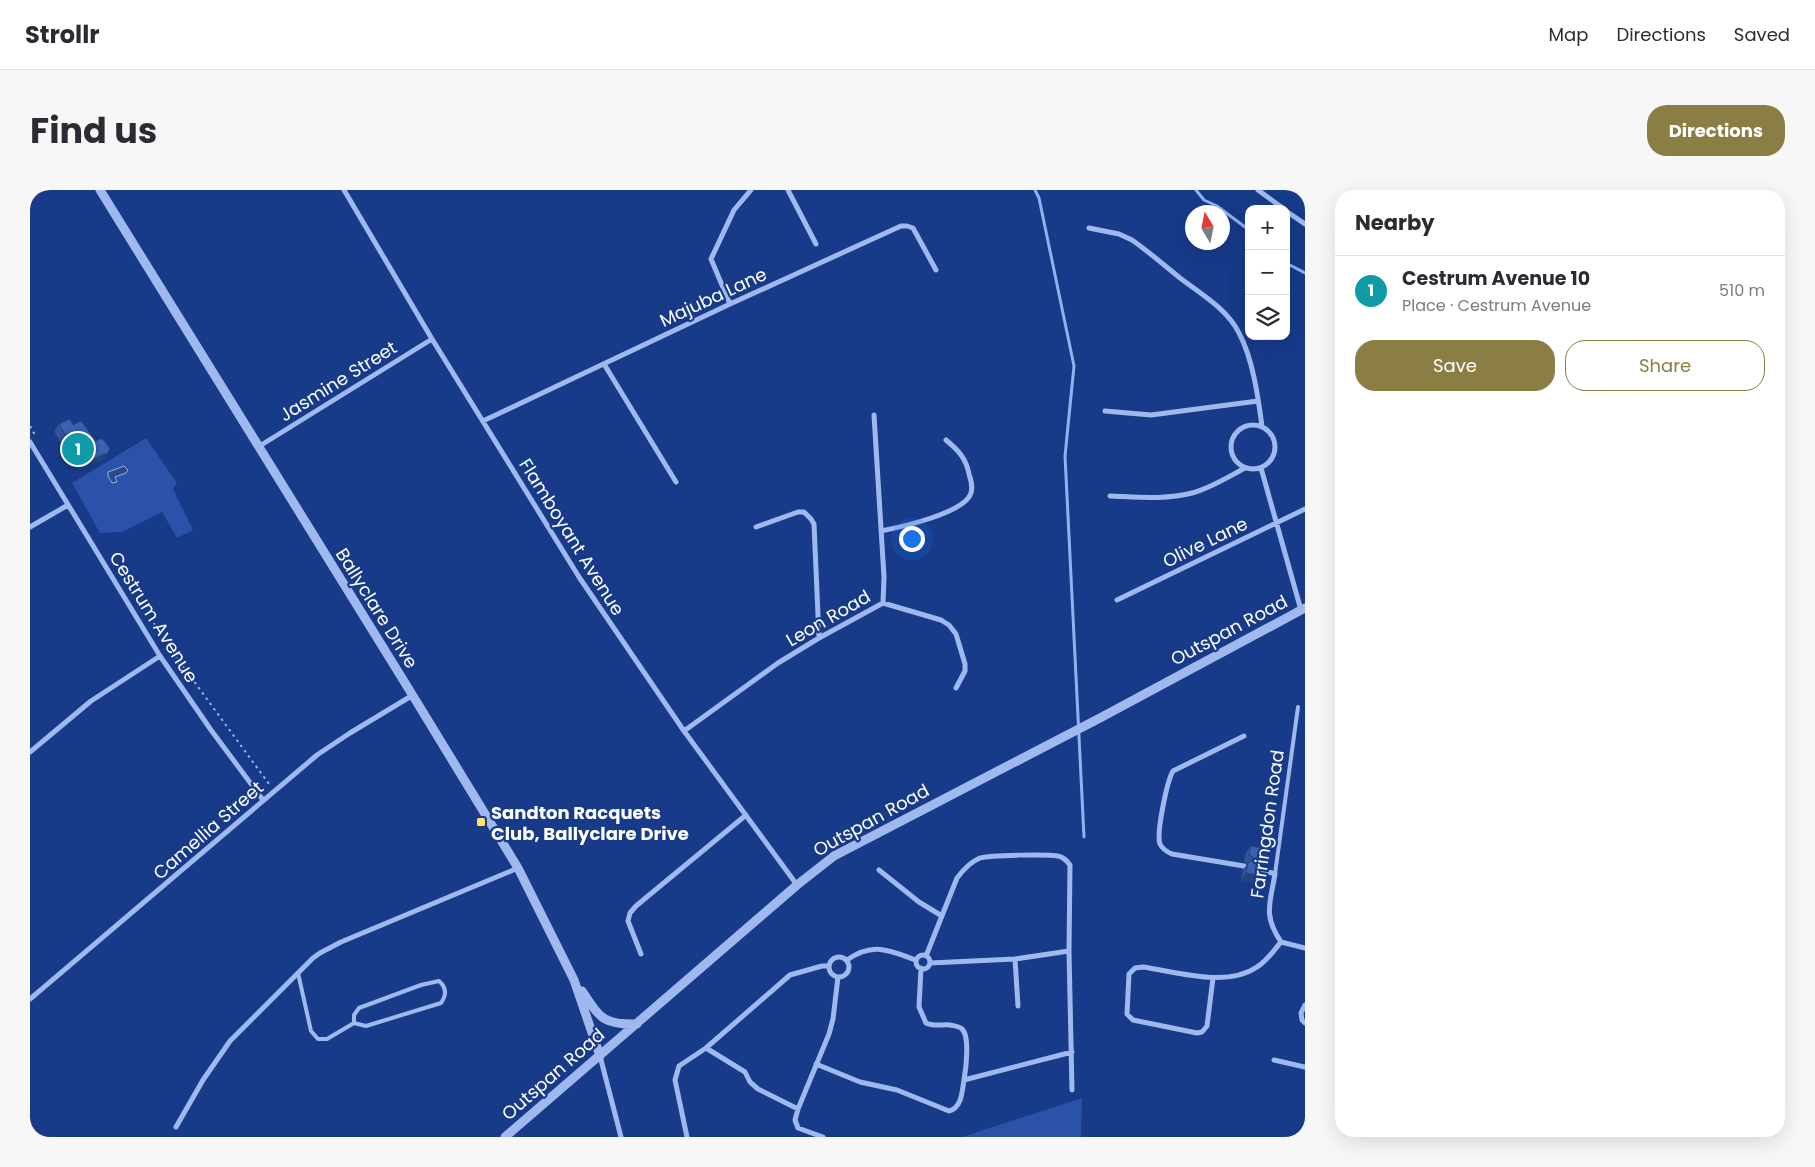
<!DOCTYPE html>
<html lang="en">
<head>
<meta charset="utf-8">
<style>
	:root { --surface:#fff; --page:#f7f7f7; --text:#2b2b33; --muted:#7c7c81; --line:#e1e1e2; --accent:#8a7e45 }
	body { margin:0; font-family:Poppins,sans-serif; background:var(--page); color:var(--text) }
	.controls { position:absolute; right:15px; top:15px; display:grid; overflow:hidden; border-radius:10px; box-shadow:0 5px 20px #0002 }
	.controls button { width:45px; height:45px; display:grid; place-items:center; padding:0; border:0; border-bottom:1px solid var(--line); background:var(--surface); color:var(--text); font:25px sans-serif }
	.compass { position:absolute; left:1155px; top:15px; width:45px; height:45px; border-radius:50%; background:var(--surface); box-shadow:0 5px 20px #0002; rotate:350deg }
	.you { position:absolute; left:881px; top:348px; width:18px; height:18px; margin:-12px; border:4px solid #fff; border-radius:50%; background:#1a73e8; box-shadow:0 0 0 8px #1a73e833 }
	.badge { display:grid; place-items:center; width:32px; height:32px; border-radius:50%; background:var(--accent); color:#fff; font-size:16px; font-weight:700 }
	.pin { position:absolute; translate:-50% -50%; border:2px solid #fff; box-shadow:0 1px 5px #0006 }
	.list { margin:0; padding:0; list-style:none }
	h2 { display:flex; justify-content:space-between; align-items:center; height:65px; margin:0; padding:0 20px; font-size:21px }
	h2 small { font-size:16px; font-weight:400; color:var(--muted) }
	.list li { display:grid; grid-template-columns:32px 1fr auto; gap:15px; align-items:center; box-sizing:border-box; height:70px; padding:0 20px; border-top:1px solid var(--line) }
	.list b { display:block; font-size:19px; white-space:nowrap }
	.list p { margin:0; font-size:16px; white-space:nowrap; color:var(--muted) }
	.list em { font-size:16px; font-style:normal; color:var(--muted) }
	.actions { display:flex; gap:10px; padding:15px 20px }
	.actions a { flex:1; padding:11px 0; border:1px solid var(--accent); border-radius:20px; text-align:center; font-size:18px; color:var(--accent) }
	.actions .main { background:var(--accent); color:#fff }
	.icon { flex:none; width:28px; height:28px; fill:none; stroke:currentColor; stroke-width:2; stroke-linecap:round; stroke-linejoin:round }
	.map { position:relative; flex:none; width:1275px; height:947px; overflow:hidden; border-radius:20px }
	header { display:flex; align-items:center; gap:30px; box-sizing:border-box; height:70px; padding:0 25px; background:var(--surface); border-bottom:1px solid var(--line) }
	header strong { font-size:24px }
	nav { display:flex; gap:28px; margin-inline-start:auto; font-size:18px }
	.intro { display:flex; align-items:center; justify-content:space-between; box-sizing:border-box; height:120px; padding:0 30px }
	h1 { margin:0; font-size:35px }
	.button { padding:12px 22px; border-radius:20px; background:var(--accent); color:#fff; font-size:18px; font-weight:700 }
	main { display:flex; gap:30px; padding:0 30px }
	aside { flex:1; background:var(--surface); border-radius:20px; box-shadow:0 5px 20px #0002 }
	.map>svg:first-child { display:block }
	.green { fill:#2952a8 }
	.water { fill:#2e4884; stroke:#91b2f1 }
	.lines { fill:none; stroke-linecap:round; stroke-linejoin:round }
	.stream { stroke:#91b2f1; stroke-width:3 }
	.path { stroke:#9fb9ee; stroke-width:2; stroke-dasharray:2.5 4; stroke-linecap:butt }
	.service { stroke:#9fb9ee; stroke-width:4 }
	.minor { stroke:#9fb9ee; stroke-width:5 }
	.tertiary { stroke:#9fb9ee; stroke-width:9 }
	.wall { fill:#335398 }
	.shaded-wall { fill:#29447c }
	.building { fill:#3b61b1; stroke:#29447c }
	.poi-dot { fill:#ffe45c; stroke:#173a89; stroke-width:2 }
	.labels { text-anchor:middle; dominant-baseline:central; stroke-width:4.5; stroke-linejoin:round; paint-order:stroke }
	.street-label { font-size:18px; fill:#fff; stroke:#173a89 }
	.poi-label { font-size:18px; font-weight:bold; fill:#fff; stroke:#173a89; text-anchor:start }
</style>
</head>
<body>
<header>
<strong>Strollr</strong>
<nav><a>Map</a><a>Directions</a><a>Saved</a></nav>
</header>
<div class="intro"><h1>Find us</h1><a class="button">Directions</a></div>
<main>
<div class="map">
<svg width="1275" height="947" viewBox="0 0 1275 947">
	<rect width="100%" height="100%" fill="#173a89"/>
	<!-- green -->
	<path class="green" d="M116,248L147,293L143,299L163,340L147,348L132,322L92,342L70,343L42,293Z
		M1052,908L1051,947H932Z"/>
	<!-- water -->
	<path class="water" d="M94,276L98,280L96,283L85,287L87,292L82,293L78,286V282Z"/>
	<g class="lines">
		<!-- stream -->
		<path class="stream" d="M1005,0L1009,8L1044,176L1035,266L1054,647
			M1166,0L1174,10L1187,16L1219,40
			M1256,73L1275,83"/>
		<!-- path -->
		<path class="path" d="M0,236L5,245
			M81,368L144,464L239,594L241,593"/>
		<!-- service -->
		<path class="service" d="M1245,684L1268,517
			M268,783L281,841L288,849H297L324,833L336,836L411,813C416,806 417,798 409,791L391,795L329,818L324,825V833"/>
		<!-- minor -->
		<path class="minor" d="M314,0L402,149L549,387L654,541L767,695
			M758,0L786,54
			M1228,0L1254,19
			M1256,21L1275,34
			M1059,38L1089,44L1102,50C1119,62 1134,75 1150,88C1171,104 1197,119 1209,143C1223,169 1228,207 1232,236
			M700,114L681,69L704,20L721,0
			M574,174L646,292
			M1075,221L1121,225L1228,211
			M453,231L700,114L871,36H877L883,38L906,80
			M1201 257a22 22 0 1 1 44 0a22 22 0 1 1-44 0Z
			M0,252L130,466L181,540L233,610
			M228,257L402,149
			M1231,278L1271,420
			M1080,306C1107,307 1135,310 1162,303C1181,298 1198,287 1215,278
			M0,337L38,315
			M726,337L768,322H774L781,329L784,334L789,448
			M851,341C871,337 935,323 941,303C943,296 941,290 939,284C936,268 928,260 916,250
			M1087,410L1275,319
			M853,413L911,430L919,435L926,444L935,474V481L926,498
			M654,541L748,473L789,448L853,413L854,387L844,225
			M1214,546L1143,581C1137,591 1126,644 1130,654C1133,660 1137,662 1142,664L1214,676
			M0,562L61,511L130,466
			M1226,678L1245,684C1240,714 1233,725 1251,752
			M849,680L889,712L912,726
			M1251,752L1275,758
			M611,764L598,731L600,723L606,716L716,625
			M886 772a7 7 0 1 1 14 0a7 7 0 1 1-14 0Z
			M896,766L927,688C933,680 940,672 950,668C959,665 1018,664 1028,666C1034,667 1037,671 1040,675L1039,761L1042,900
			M799 777a10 10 0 1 1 20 0a10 10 0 1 1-20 0Z
			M985,769L988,816
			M817,770C843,752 858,760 886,770
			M900,773L985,769L1039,761
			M891,778L889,817L896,833C904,837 912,834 920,835C924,836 929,836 932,839C940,846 936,879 934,890
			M1183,788L1177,836L1172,842L1167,843L1103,830L1097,824L1099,784L1105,778L1113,777C1147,782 1196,798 1227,777C1237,771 1244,760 1251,752
			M0,809L287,565L320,543L383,505
			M1275,815L1271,823L1272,830L1275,833
			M676,858L715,882L720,892L728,899L768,919
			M570,866L591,947
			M1244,870L1275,877
			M786,874L830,892L867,900L919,921C932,918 932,901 934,890L1042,862
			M146,937L173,890L200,851L283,768L290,763L311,752L488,678
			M657,947L645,890L649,876L676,858L760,785L792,776H799
			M793,947L768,938L765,930L768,919L799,844L803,829L808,787"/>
		<!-- tertiary -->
		<path class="tertiary" d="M70,0L380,501L488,678L544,790L570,866
			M552,801C570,828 573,835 607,834
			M475,947L767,695L804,666L1070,528L1275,418"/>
	</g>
	<!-- wall -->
	<path class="wall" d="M29,234L43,235L72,271H68L53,279L48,280L40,267L42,261L35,250L30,252L24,241Z
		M1221,656L1232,667L1227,674L1224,692L1211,690L1213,680L1217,674L1214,672L1216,662Z"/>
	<!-- shaded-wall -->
	<path class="shaded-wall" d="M40,243L35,250L30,252L35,245Z
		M73,264H77L72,271H68L53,279L48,280L52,273Z
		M1232,667L1227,674H1223L1228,668Z
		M1216,683L1229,685L1224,692L1211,690Z"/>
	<!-- building -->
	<path class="building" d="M40,229L43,235L51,231L66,251L69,249H73L80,259L77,264H73L58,273H52L45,260L46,254L40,243L35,245L29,234Z
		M1221,656L1233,658L1232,667L1228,668L1227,670V674L1230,676L1229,685L1216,683L1218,673L1223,670V667L1219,665Z"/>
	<!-- markers -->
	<rect class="poi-dot" x="446" y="627" width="10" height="10" rx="2.5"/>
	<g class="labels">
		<!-- street labels -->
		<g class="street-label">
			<text transform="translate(683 107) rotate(-25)">Majuba Lane</text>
			<text transform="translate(308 191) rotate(-32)">Jasmine Street</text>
			<text transform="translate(542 347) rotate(58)">Flamboyant Avenue</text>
			<text transform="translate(1175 352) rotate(-26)">Olive Lane</text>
			<text transform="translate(347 418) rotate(58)">Ballyclare Drive</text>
			<text transform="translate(124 427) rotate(58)">Cestrum Avenue</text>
			<text transform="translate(798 428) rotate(-30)">Leon Road</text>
			<text transform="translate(1199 440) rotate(-28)">Outspan Road</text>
			<text transform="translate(841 630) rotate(-29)">Outspan Road</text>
			<text transform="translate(1237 634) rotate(-82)">Farringdon Road</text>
			<text transform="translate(178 640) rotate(-41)">Camellia Street</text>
			<text transform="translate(523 884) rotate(-41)">Outspan Road</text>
		</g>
		<!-- poi labels -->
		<g class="poi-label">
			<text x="461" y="622">Sandton Racquets<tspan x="461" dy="21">Club, Ballyclare Drive</tspan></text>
		</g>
	</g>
</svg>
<div class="controls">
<button>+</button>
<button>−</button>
<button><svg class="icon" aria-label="layers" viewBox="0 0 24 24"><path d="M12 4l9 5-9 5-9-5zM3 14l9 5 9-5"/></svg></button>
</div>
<svg class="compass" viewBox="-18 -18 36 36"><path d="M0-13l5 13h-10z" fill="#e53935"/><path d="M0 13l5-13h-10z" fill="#7c7c81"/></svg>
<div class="you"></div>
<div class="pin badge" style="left:48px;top:259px;background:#0f9aa8">1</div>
</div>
<aside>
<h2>Nearby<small></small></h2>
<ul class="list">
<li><span class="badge" style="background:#0f9aa8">1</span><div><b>Cestrum Avenue 10</b><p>Place · Cestrum Avenue</p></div><em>510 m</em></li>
</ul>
<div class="actions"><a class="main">Save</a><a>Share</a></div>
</aside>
</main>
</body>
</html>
